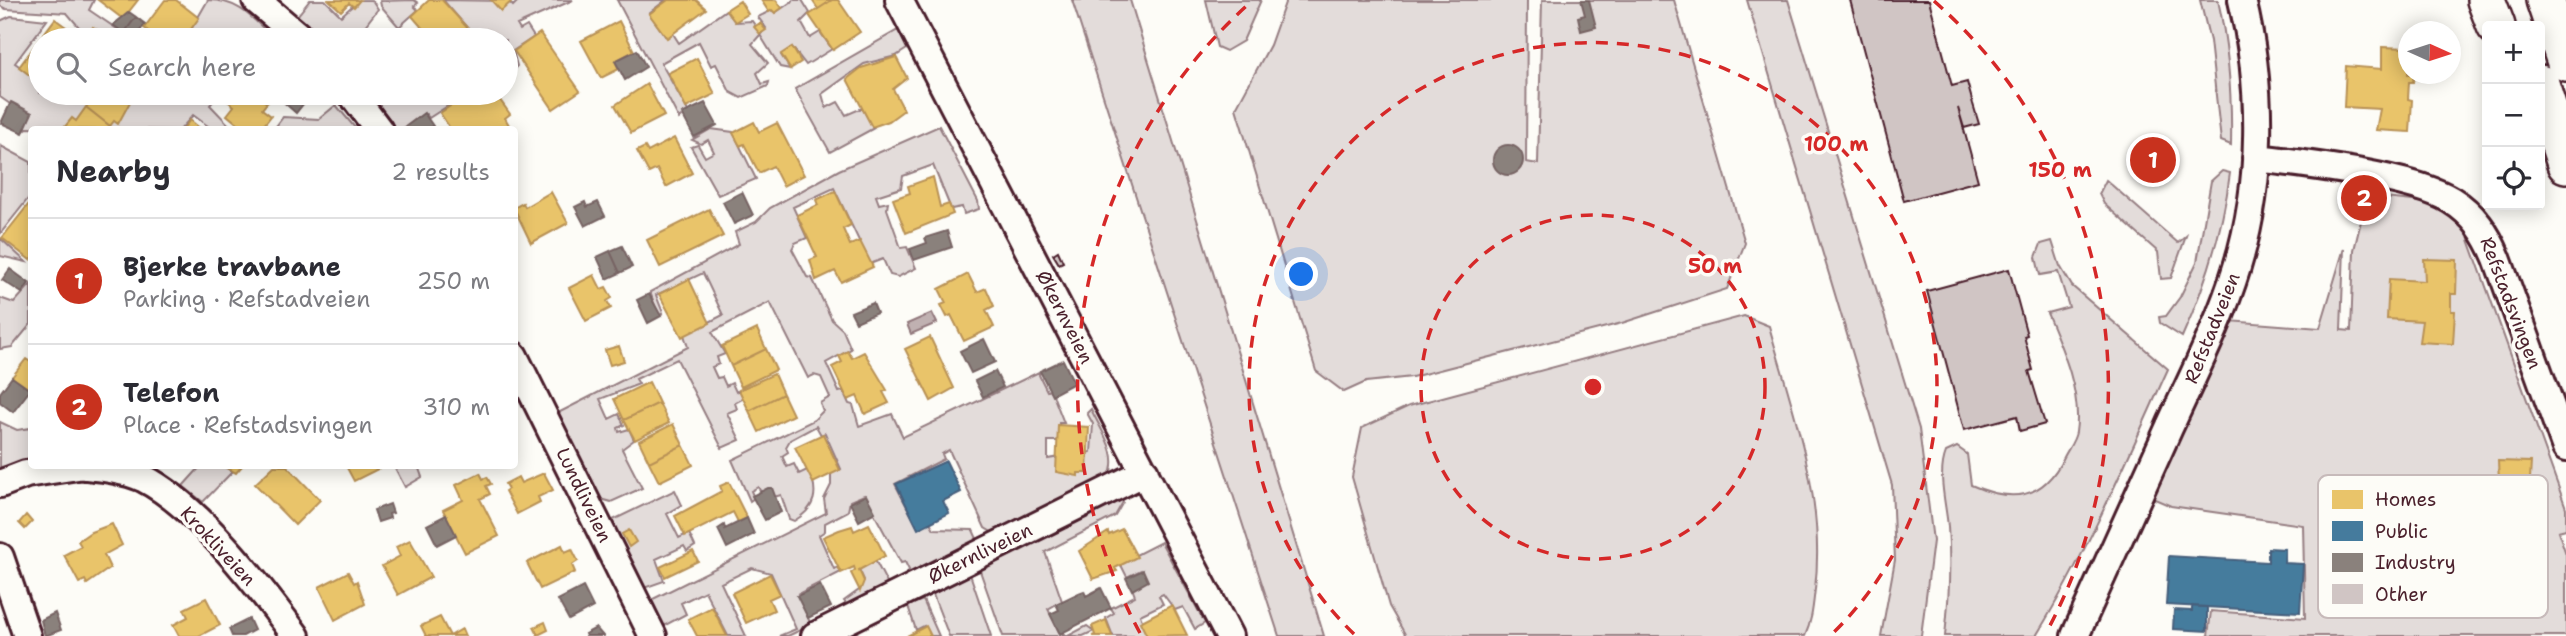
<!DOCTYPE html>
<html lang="en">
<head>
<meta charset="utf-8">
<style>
	:root { --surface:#fff; --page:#f7f7f7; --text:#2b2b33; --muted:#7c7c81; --line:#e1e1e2; --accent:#c8321e }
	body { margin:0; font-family:"Shantell Sans",sans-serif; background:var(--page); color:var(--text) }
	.controls { position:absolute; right:21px; top:21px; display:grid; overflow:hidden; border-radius:7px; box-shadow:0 4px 18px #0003 }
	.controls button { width:63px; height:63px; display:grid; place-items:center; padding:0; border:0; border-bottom:2px solid var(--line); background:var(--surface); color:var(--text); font:35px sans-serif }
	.compass { position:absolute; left:2398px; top:21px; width:63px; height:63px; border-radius:50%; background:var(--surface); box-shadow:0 4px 18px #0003; rotate:93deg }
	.you { position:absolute; left:1302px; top:275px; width:24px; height:24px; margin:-18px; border:5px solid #fff; border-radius:50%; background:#1a73e8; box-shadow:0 0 0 10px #1a73e833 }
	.badge { display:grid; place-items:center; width:46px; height:46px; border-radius:50%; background:var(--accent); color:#fff; font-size:23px; font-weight:700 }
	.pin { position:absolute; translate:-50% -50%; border:4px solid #fff; box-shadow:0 2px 7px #0006 }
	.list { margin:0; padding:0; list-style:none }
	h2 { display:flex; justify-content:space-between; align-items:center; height:91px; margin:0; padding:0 28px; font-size:30px }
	h2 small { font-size:23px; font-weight:400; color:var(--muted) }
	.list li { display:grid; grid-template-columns:46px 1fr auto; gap:21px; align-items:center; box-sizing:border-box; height:126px; padding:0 28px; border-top:2px solid var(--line) }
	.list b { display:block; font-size:26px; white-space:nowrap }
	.list p { margin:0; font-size:23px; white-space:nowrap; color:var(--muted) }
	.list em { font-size:23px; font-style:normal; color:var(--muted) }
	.icon { flex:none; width:38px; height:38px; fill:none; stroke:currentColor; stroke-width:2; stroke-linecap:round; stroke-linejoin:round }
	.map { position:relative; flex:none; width:2566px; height:636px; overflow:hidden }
	.search { position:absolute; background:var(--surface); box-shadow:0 4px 18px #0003; left:28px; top:28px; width:490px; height:77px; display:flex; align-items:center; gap:18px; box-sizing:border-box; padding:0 24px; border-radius:38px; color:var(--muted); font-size:26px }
	.panel { position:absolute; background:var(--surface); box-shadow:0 4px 18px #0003; left:28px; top:126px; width:490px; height:343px; border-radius:7px }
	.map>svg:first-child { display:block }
	.green { fill:#e3dcda; stroke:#967e82; stroke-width:2 }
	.water { fill:#c0b1b1; stroke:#91777b; stroke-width:2 }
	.homes { fill:#e9c46a; stroke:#b99257; stroke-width:2 }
	.public { fill:#457b9d; stroke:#465f7b; stroke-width:2 }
	.industry { fill:#8a817c; stroke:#776464; stroke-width:2 }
	.building { fill:#d0c5c4; stroke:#4a1f2b; stroke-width:2 }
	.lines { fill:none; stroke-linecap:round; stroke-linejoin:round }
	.minor-casing { stroke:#4a1f2b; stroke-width:32 }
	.highway-casing { stroke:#4a1f2b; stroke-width:42 }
	.minor { stroke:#fdfcf7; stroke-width:26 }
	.highway { stroke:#fdfcf7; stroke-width:37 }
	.ring { fill:none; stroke:#d62828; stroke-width:3.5; stroke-dasharray:12 9 }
	.labels { text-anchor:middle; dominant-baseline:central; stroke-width:7; stroke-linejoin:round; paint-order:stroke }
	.street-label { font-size:19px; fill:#4a1f2b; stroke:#fdfcf7 }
	.key { fill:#fdfcf7; stroke:#c7baba; stroke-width:2 }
	.key-label { font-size:19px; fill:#4a1f2b }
	.centre { fill:#d62828; stroke:#fdfcf7; stroke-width:3.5 }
	.ring-label { font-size:21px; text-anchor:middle; font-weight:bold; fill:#d62828; stroke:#fdfcf7; stroke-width:7; stroke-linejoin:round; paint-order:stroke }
</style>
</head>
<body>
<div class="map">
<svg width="2566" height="636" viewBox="0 0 2566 636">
	<rect width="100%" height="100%" fill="#fdfcf7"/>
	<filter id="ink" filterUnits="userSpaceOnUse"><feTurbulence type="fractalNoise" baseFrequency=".0143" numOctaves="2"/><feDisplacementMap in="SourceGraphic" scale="14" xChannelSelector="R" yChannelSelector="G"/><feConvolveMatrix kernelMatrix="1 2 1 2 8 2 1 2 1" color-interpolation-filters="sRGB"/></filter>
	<g filter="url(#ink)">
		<!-- green -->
		<path class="green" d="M0,0H94L89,10L129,37L141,31L153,40H90L67,13L6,9L0,6Z
			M208,0C240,0 253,19 275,40H185Z
			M310,0H325L341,16L359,0H372L378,9L354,40H315L297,22L298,15Z
			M414,0L418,3L414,6L418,10L399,27L381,6L380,1Z
			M443,0L508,1L513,6L519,0H573L517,25L520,30L527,26L534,37L513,51L517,66L510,73L506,69V40H460L470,31Z
			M617,0H666L649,13L665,36L672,32L679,43L726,10L735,22L752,21L761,34L766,28L758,17L772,10L775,13L794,0H802L810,13L801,22L810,38L820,32L832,49L806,65L792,47L781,55L790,69L780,67L760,35L752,44L768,63L757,73L762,84L769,82L768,86L741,98L730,92L716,64L711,66L699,42L661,63L688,111L679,119Z
			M1072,0H1130L1324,636H1279Z
			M1206,0H1261L1243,41L1226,51L1217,47Z
			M1286,0H1527L1526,162L1538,164L1542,0H1674L1745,243L1727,289L1622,323L1412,377L1366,382L1344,392L1316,371L1236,108L1270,45Z
			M1747,0H1788L1919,429L1933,541L1921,636H1881L1895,560L1892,485Z
			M2200,0H2218C2229,49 2232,95 2231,145L2221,141L2210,41Z
			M11,16L47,20L15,63L40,81V93H220L210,105L233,129H212L193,115L180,130L27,128L24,131L2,122L10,104L0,97V21Z
			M898,30L907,49L896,56L864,64L822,94L826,108L838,102L846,115L862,108L874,128L830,152L795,89Z
			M359,93H398L403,99L411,93L466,94L429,118L426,114L404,129L389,130Z
			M336,105L356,129H274L283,117L319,119Z
			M939,126L978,201L979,209L964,214L962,207L951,209L933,165L903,176L901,188L876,196L879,204L888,202L887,209L901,248L907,247L916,268L898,277L890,275L883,259L870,264L834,188L793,207L807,238L795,243L792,249L807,277L812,278L832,320L843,330L851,349L826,363L839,392L843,391L849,404L853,405L859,426L892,414L903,437L1041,371L1039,375L1047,391L1051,390L1064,423H1059L1058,441H1048V459L1091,452L1093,424L1087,413L1091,409C1101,431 1121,455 1108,478L995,534L985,528L949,450L942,454L944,459L895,484L918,528L930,522L934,529L973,530L979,543L906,576L909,570L905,562L901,563L864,495L850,501L848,511L825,523V531L819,535L834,569L839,567L841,572L798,594L811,625L788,636H779L796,629L771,573L752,568L721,583L746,636H728L705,591L681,603L686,614L662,627L649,601L826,513L824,499L831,485V473L841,469L825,433L821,435L816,426L790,440L786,447L788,452L782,456L787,467L794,464L799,474L809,469C819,493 816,508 794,521L789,519L781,495L774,497L761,492L758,487L751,491L754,498L750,501L732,460L814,420L823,411L820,403L830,397L821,377L814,375L808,378L770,302L712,332L725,354L717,357L719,364L712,367L717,378L722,377L726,386L732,383L736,392L740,390L744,398L735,403L737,409L727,413L740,440L722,448L677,359L636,379L639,384L600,399L609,419L619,414L624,425L618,428L619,432L629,429L634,440L622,449L642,488L611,502L600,499L558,413L688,347L684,335L723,315L703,273L656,295L663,313L659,316L650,292L739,244L735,232L756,222L770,208L839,170Z
			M711,129L733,132L756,179L718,195L691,147L698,145L705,157L714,152L708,140L701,144L692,140Z
			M1,146L31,162V195L0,234Z
			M2222,171L2230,173C2223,230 2206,284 2182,337L2160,323L2159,317L2166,316L2180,297L2197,262L2211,181Z
			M2106,180L2178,243L2186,236L2171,278L2161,279L2158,252L2104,204L2099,194Z
			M2367,196L2440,204L2463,223L2566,508V529L2558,531L2566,554V636H2208L2211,611L2305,618L2303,525L2171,506L2150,497L2229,321L2320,328L2344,248L2341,330L2351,331L2354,250Z
			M0,238L26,262L0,256Z
			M2052,241L2060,266L2072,286L2168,369C2127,459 2088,551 2036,636H1945C1949,600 1951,564 1948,527C1946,503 1937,475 1946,452L1957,447L1967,454L1971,485C2012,503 2043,500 2064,457C2068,449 2075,440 2076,432C2082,393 2062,348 2047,313L2069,307L2058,272L2040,275L2036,257L2041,244Z
			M31,284V324L12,347L0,349V298L14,303Z
			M1744,316L1769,326C1793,412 1826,499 1815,589C1813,606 1812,621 1805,636H1406L1389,606L1352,477L1362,428L1409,406Z
			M0,422L17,430L31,428V464L0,467Z
			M201,466H224L232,472L203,502L183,486Z
			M394,466H418L422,477L405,487Z
			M675,490L682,505L667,514L679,538L689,533L695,546L687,551L684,546L656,559L664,581L641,589L611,521Z
			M1120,496L1123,502L1115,516L1045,552L1062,601L1048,609L1059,632L1068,636L1087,626L1094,631L1083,636H1003L979,568Z
			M1161,542L1205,623L1195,629L1183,607L1175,610L1163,594L1159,596L1163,604L1140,615L1148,636H1113L1106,618L1114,613L1111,608L1135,596L1132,588L1147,580L1141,570L1127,577L1120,563Z
			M874,558L888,585L847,605L844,601L859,590L864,580L858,567Z
			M966,573L970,574L991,636H949L932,592Z
			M923,600L939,636H928L924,626L916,630L908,606Z"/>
		<!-- water -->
		<path class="water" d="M932,313L937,323L911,334L907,324Z"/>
		<!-- homes -->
		<path class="homes" d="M98,0H138L123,19Z
			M165,0H176L199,18L183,40H161L144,28Z
			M329,0H360L354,7L349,3L341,11Z
			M429,0H442L472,33L464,40H417L425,31L412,16Z
			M491,0H513L501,11Z
			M668,0H696L706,9L667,38L649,14Z
			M761,0H776L782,8L775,13L772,10L769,12Z
			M812,0H832L818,9Z
			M832,0H838L860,32L833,50L809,15Z
			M740,1L748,14L735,22L726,10Z
			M55,19L84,40H40V83L19,67Z
			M619,21L634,51L615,61L619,69L601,78L581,41Z
			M760,23L766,30L760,34L754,27Z
			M93,27L102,33L97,40L87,36Z
			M540,33L580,91L553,109L514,51Z
			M792,47L801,62L790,69L781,54Z
			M2382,47L2408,48V74H2414L2413,82H2409L2408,99L2412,100L2410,132L2376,130L2380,109L2344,107L2346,66L2382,69Z
			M896,57L907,78L893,89L904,110L889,121L872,127L847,79L861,68Z
			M697,58L715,94L686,108L668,73Z
			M647,84L664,116L631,133L615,105Z
			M98,93H121L131,100L118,124L114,121L110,126L86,107Z
			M229,93H253L267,103L262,109L271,116L260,130H245L227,115L234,106L225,99Z
			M253,93H278L267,103Z
			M396,93H412L403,101Z
			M469,93H480L487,103L497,96L510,114L505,118L509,125L502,130H451L440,113Z
			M86,107L110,126L107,130L63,129L72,118L76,121Z
			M190,120L202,130H182Z
			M754,122L759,132L777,123L804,175L783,186L773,166L759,173L744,144L740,146L733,133Z
			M674,138L692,173L666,187L657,169L649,173L637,151L645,147L648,152Z
			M933,177L940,207L949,204L953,214L906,233L893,199L910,193L908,186Z
			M835,191L851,225L843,229L850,245L860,241L873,267L841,282L835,271L816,280L810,260L817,257L797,215L818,205L816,200Z
			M551,192L568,223L531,243L514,208L523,203L525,207Z
			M32,200V258L30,260L2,238Z
			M709,209L723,236L660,267L647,240Z
			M2424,259L2457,260L2456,294H2451V311H2455L2453,344L2419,342L2422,321L2387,319L2389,279L2425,281Z
			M968,274L977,292L986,288L994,306L986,310L994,327L964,341L951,315L947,317L941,305L946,303L939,289Z
			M594,275L601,289L606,287L612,298L607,301L611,308L586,321L569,288Z
			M689,279L710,323L682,337L659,294Z
			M757,329L766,349L731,366L722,346Z
			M930,337L954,388L931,401L905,349Z
			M619,346L624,361L610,365L605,350Z
			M766,349L776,370L741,387L731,366Z
			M848,351L852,358L864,352L887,390L883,392L889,403L865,414L857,396L848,400L832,367L842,362L839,356Z
			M26,359L32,363V391L12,377Z
			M774,374L783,394L749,411L739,390Z
			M649,382L659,403L624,420L614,399Z
			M783,394L793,415L759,432L749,411Z
			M659,403L669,423L635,440L624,420Z
			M673,424L683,445L649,462L639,441Z
			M1058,425L1089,427L1087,473H1078V476L1056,472Z
			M823,434L840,470L813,483L795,447Z
			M683,445L693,465L659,482L649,462Z
			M2498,461L2531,462L2529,496L2525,495L2524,513H2528L2526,546L2493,544L2496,523L2460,521L2463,480L2499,482Z
			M223,466H242L236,473Z
			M274,466H287L320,500L295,525L255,484Z
			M346,466H381L382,467L354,481Z
			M480,473L483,479L487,477L491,484L486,486L490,494L480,499L499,536L465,553L443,510L463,500L456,485Z
			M544,473L553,490L538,497L540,502L517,514L505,491L508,489L505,484L518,477L521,483Z
			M729,482L747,518L738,522L733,512L685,536L675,516L722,491L720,486Z
			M26,515L32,522L25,529L19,523Z
			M112,524L122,545L104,555L110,568L87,584L85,580L79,583L64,555L81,546L78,541L91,532Z
			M869,524L885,556L859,570L864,581L860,591L851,573L855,570L854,567L841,573L823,537L839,530L852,526L854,531Z
			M1122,529L1137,557L1115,568L1117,571L1093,579L1079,551L1108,532L1109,535Z
			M629,530L636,542L629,547L622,534Z
			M410,540L431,577L398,595L382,566L400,556L396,547Z
			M562,545L565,552L572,549L578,561L572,565L575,572L540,589L527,563Z
			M693,551L698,561L665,577L660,567Z
			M348,572L354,583L357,581L365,604L335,620L319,587Z
			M770,574L780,594L769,599L774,610L746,623L732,593Z
			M206,598L220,625L199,636H179L173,625L188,617L184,609Z
			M1172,605L1187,635L1147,636L1140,622Z
			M712,607L727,636H697L688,619Z
			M440,617L450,636L462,629L465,636H426L421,626Z
			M1106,620L1112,636H1092L1095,635L1092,626Z
			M545,622L548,630L538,635L534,627Z
			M926,626L931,636H907Z"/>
		<!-- public -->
		<path class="public" d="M946,461L961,492L943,501L949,513L918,529L896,484Z
			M2268,548L2285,549L2284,563L2303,564L2300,612L2166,605L2169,556L2268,562Z
			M2192,606L2207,607V631L2173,629L2174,610L2192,611Z"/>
		<!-- industry -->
		<path class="industry" d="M1581,0H1589L1596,27L1581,31L1578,17L1585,15Z
			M129,12L136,17L124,33L113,25Z
			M136,17L145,24L133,40L124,33Z
			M637,50L646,67L625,80L615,61Z
			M285,93H309L311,94L296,113L280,99Z
			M11,102L32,113L23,133L1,123Z
			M705,103L717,125L694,137L682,114Z
			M424,113L433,126L428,130H401Z
			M1493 160a15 15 0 1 1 30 0a15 15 0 1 1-30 0Z
			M742,192L753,215L734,224L723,202Z
			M585,202L587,207L598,202L605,216L585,226L575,207Z
			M947,231L952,247L914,260L910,249L927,243L925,238Z
			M622,246L632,267L620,273L610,251Z
			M610,251L620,273L607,279L597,257Z
			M10,269L29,283L22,293L2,280Z
			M649,294L661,316L648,323L637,300Z
			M873,303L877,313L856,322L851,312Z
			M984,339L995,362L971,373L960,351Z
			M1063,360L1074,383L1052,395L1040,371Z
			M995,371L1003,387L983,397L975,381Z
			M12,377L30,390L13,412L0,402V393Z
			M768,488H772L781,512L765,520L752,496Z
			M866,495L875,512L859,521L850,503Z
			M390,504L393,513L389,514L390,518L378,522L374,510Z
			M446,515L456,535L437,545L427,525Z
			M747,518L754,534L727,548L718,529L724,525L725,529Z
			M1143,570L1148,581L1132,590L1126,578Z
			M820,585L831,607L808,618L797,596Z
			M583,587L593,607L569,620L558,600Z
			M1101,588L1111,608L1060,634L1050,614L1059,610L1056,604L1079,593L1084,591L1086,596Z
			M55,613L61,630L45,636L41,620Z
			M249,619L254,630L243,636H232L229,629Z
			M596,628L603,636H586L585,634Z"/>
		<!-- building -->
		<path class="building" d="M1850,0H1929L1952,86L1967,82L1973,104L1979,124L1964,128L1958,108L1978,181L1904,201Z
			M1058,251L1063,262L1059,264L1053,254Z
			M2009,269L2027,335L2024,336L2033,370L2029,371L2045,424L2020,431L2017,416L1964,430L1927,291Z"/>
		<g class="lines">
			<defs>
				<path id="minor" d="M256,0L303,40
					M899,0L1229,636
					M351,93L379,130
					M2256,158C2302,163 2415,177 2451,200C2474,214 2487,234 2497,258L2566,448
					M514,356L653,636
					M85,466C104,468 125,470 143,478C198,506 259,586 296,636
					M0,484L26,474L78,466
					M0,557L27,636
					M815,636L1145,472
					M2075,636C2106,567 2137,498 2169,428C2193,375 2220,323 2237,267C2263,182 2263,86 2242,0"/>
				<path id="highway" d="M2486,0L2496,26
					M2545,0L2566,62
					M2540,84L2566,164"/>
			</defs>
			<!-- minor casing -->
			<use href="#minor" class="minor-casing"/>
			<!-- highway casing -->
			<use href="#highway" class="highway-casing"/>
			<!-- minor -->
			<use href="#minor" class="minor"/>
			<!-- highway -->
			<use href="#highway" class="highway"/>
		</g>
	</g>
	<!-- distance rings -->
	<g class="ring">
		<circle cx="1593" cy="387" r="172"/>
		<path d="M1354 634A344 344 0 1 1 1832 634"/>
		<path d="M1140 633A515 515 0 0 1 1252 1M1934 1A515 515 0 0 1 2046 633"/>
	</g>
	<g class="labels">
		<!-- street labels -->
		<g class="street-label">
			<text transform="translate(2511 303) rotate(69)">Refstadsvingen</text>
			<text transform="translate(1065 317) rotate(63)">Økernveien</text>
			<text transform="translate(2212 328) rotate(-68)">Refstadveien</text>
			<text transform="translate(584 495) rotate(64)">Lundliveien</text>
			<text transform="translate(218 546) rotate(47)">Krokliveien</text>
			<text transform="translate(980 553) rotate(-26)">Økernliveien</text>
		</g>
	</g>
	<!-- legend -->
	<rect x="2318" y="475" width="230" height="143" rx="10" class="key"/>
	<rect x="2332" y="490" width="31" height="19" fill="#e9c46a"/>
	<rect x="2332" y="521" width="31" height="20" fill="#457b9d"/>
	<rect x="2332" y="553" width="31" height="19" fill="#8a817c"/>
	<rect x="2332" y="584" width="31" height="20" fill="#d0c5c4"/>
	<g class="key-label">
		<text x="2375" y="506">Homes</text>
		<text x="2375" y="538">Public</text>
		<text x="2375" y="569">Industry</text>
		<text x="2375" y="601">Other</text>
	</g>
	<circle cx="1593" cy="387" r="10" class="centre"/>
	<g class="ring-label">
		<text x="1836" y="151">100 m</text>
		<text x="2060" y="177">150 m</text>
		<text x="1715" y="273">50 m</text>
	</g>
</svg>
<div class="controls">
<button>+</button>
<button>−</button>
<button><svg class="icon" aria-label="locate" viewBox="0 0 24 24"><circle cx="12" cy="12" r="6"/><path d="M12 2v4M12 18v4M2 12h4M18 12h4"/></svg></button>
</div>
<svg class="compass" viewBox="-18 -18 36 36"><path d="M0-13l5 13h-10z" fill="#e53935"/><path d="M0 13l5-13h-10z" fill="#7c7c81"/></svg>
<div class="you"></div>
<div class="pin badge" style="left:2153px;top:160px">1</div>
<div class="pin badge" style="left:2364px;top:198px">2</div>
<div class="search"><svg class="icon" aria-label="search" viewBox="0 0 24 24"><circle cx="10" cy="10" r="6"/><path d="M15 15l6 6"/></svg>Search here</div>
<section class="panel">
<h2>Nearby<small>2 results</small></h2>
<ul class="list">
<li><span class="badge">1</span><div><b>Bjerke travbane</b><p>Parking · Refstadveien</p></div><em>250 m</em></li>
<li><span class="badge">2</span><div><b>Telefon</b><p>Place · Refstadsvingen</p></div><em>310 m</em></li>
</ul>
</section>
</div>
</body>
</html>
